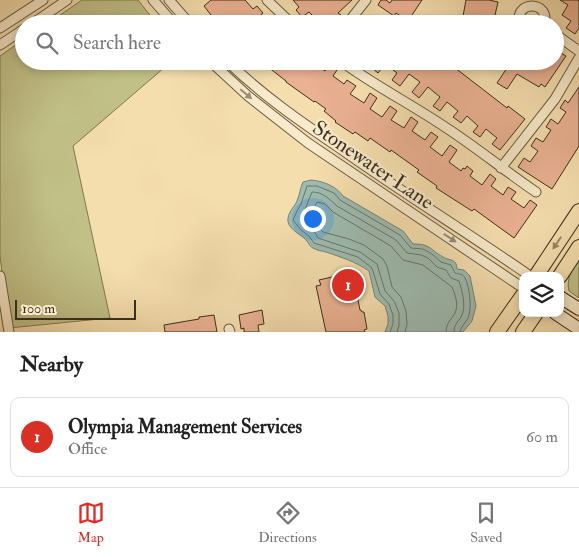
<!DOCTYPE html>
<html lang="en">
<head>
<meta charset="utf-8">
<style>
	:root { --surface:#fff; --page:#f6f6f6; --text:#222; --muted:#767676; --line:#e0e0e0; --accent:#d93025 }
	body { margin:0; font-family:"IM FELL Double Pica",serif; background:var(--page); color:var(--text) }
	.controls { position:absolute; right:15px; bottom:15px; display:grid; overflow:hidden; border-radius:10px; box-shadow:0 2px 8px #0003 }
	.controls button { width:45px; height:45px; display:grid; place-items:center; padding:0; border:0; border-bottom:1px solid var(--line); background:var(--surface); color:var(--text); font:25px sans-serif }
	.scale { position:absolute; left:15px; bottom:12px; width:121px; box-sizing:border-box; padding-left:5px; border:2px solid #3b2f1f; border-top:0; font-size:14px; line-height:18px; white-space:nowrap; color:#3b2f1f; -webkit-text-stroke:4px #f8eaca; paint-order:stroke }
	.you { position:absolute; left:312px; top:218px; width:18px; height:18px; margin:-12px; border:4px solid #fff; border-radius:50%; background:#1a73e8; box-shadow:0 0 0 8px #1a73e833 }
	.badge { display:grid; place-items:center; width:32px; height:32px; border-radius:50%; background:var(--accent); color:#fff; font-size:16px; font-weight:700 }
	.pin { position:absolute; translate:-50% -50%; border:2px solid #fff; box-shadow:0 1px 5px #0006 }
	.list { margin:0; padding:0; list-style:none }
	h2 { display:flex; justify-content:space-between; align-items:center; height:65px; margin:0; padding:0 20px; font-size:21px }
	h2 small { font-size:16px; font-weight:400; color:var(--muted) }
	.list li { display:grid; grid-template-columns:32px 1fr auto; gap:15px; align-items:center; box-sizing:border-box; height:80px; margin:0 10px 10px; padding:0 10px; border:1px solid var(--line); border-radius:10px }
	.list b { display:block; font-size:19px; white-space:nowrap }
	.list p { margin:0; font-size:16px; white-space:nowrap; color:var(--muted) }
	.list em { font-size:16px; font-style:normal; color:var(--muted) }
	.icon { flex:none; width:28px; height:28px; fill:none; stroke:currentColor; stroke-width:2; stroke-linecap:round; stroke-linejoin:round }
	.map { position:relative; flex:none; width:579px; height:332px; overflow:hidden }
	.search { position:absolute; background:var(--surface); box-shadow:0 2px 8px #0003; left:15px; right:15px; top:15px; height:55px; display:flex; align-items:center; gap:12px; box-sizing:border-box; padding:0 18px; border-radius:28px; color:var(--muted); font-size:19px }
	.sheet { height:155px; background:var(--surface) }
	nav { display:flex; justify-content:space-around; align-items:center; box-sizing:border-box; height:70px; border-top:1px solid var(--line); background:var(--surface); font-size:14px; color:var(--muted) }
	nav a { display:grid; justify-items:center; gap:2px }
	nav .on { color:var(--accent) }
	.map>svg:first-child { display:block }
	.green { fill:#c1c087; stroke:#7e7853 }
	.water { fill:#9dbbb0; stroke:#768376 }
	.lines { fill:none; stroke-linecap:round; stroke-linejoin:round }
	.shore { stroke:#6c7568; stroke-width:1 }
	.building { fill:#eab192; stroke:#3b2f1f }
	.minor-casing { stroke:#6a5b43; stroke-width:11 }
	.secondary-casing { stroke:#3b2f1f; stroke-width:14 }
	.primary-casing { stroke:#3b2f1f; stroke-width:16 }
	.minor { stroke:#f8eaca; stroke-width:9 }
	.secondary { stroke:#f8eaca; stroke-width:12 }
	.primary { stroke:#f5deae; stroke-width:14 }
	.oneway { fill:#9a8c74 }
	.oneway2 { fill:#988666 }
	.labels { text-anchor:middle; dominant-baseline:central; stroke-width:4.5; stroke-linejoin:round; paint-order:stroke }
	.street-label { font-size:21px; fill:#3b2f1f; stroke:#f8eaca }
</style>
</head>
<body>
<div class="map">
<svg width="579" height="332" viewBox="0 0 579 332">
	<rect width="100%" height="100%" fill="#f5deae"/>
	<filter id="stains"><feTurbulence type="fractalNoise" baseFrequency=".004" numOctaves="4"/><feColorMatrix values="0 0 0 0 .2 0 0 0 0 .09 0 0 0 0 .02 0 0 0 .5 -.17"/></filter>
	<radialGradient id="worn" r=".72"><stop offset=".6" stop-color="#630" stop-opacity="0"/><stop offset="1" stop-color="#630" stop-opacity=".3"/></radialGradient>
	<!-- green -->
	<path class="green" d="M82,0H138L157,24H47Z
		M24,39V61H172L73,146L110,318L9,328L0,256V56Z
		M579,259V298L569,291C566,278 572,270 579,259Z"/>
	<!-- water -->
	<path class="water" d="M311,180C323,181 336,186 343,196L403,231L413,244C431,244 429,249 443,257C449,261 457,258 457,269L464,270L470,276L476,306L472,321L463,332H385L388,324V316L385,306L375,297L369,271C354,261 343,258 326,252C323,251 319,251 315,249C309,247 309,242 304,238C299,234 286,227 288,218C289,211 295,206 297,201C300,194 300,188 303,182Z"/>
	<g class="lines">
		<!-- shore -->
		<path class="shore" d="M390,332L393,324V315L389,304L380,294L372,268L358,257L314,243L309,236L301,230L293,220L297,211L301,204L307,186H317L334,193L340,200L400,235L411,248L423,249L432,254L441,262L451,265L455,273C459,274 463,274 465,278C470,287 472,310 468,318C465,324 461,326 460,332
			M397,332L399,325V313L394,301L385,291L377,264L360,252L318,238L314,231L305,225L301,219L312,192C323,192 329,199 337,206L396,240L407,253L421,255L428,258L437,267L446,270L451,278L459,281C462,291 467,307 461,317C457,323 454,325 454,332
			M405,332L407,324L406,311L401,297L392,287L387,266L383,259L364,245L349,239L323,232L309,218L317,202L325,204L333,212L391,246L403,260L423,265L452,287C455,294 459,305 455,313C451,320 446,323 446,332"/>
	</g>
	<!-- building -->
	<path class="building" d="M211,0H245L253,9L257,6L263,13L257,18L261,24H218L204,6Z
		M293,0H352L338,13L341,15L333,24H321L309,12L302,17L296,10L299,7Z
		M381,0H386L390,3L392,0H422L408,21L396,13L394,16L378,5Z
		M466,0H489L498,2L495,15L506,17L505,24H497L463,16Z
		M560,0H579V28L575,34L566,28L571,21L562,15L568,5Z
		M559,52L566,56L545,87L541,84L539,87L517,74L507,89L497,83L507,68L505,67L509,61H555Z
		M257,61H311L325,71L329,65L337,70L333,76L344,84L347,80L356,86L350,94L364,103L370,93L377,98L370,109L382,117L390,106L397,111L391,120L404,128L411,117L418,122L412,131L425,140L431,132L438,137L430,147L442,156L450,145L457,150L449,162L461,171L463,168L465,169L467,166L473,171L470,176L482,185L490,174L496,179L491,186L503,195L508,187L516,192L511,199L524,208L530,200L537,205L514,238L474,209L472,211L436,188L437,186L417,172L419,170L391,150L390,152L370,138L368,141L355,132L353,134L335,122L336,121L324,111L326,109L315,101L314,102L286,82V81L268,67L265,69Z
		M370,61H439L447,68L450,64L507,108L508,106L525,119L500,150L492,144L497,138L486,129L480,137L473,132L478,126L467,116L461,123L453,117L458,111L447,102L440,111L433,106L440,97L428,87L419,98L412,92L420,82L409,74L400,86L392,80L397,73L385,64L378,73L372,68L375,65Z
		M579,87V146L552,189L518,167L524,158L530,162L538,151L531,146L536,138L543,142L551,130L546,127L551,119L558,124L566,112L560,108L565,100L568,103Z
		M349,273V277L357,275L360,289L356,290L360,310H361L362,312H364L367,329L364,330L365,332H326L316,286L321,285L319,280Z
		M262,310L264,324L258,325L259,332H244V328L241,329L239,315Z
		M214,315L217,332H165L164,325L199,319V317Z"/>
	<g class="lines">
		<defs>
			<path id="minor" d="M153,0L174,24
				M169,0L190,24
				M267,0L292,24
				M32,24L67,0
				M347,24L366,0
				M520,24C513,0 551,0 544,24
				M0,28L43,0
				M555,34L579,51
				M0,45L24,29
				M210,61L248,96L308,143L523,288
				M227,61C262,95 301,122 341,149C403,193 468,233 530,276
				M341,61C375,86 411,104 445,127C476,147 505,171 536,192
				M501,168L555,99L579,58
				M0,276L9,332
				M229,329L230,332"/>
			<path id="secondary" d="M560,297L579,309
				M555,313L579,329"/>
			<path id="primary" d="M536,276L579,211
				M560,276L579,247
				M497,332L523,295
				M523,332L536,313"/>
		</defs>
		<!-- minor casing -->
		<use href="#minor" class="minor-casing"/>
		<!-- secondary casing -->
		<use href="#secondary" class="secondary-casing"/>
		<!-- primary casing -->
		<use href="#primary" class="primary-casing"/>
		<!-- minor -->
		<use href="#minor" class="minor"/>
		<!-- secondary -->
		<use href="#secondary" class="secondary"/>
		<!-- primary -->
		<use href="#primary" class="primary"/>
	</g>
	<!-- one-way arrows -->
	<defs><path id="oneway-solid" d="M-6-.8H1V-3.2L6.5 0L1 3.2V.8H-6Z" transform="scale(1.25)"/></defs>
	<g class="oneway">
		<use href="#oneway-solid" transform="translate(246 94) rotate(40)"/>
		<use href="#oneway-solid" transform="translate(450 238) rotate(34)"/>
	</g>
	<use class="oneway2" href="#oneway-solid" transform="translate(557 243) rotate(124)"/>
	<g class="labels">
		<!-- street labels -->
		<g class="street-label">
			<text transform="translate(373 165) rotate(34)">Stonewater Lane</text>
		</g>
	</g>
	<rect width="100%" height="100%" filter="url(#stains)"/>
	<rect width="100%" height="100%" fill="url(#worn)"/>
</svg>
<div class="controls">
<button><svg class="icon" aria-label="layers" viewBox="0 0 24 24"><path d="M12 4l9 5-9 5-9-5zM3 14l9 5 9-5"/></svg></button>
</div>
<div class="scale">100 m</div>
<div class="you"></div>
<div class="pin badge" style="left:348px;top:285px">1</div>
<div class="search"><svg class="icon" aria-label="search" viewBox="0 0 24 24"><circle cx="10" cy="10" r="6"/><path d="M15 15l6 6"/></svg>Search here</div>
</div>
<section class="sheet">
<h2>Nearby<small></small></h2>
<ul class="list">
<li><span class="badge">1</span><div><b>Olympia Management Services</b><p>Office</p></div><em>60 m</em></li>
</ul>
</section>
<nav>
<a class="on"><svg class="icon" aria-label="map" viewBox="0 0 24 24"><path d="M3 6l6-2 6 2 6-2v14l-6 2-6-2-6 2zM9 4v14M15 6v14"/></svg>Map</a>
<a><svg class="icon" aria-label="directions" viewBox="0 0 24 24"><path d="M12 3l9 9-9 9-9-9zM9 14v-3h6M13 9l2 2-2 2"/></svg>Directions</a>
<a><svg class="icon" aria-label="saved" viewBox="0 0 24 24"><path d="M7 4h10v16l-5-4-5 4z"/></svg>Saved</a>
</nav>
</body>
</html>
